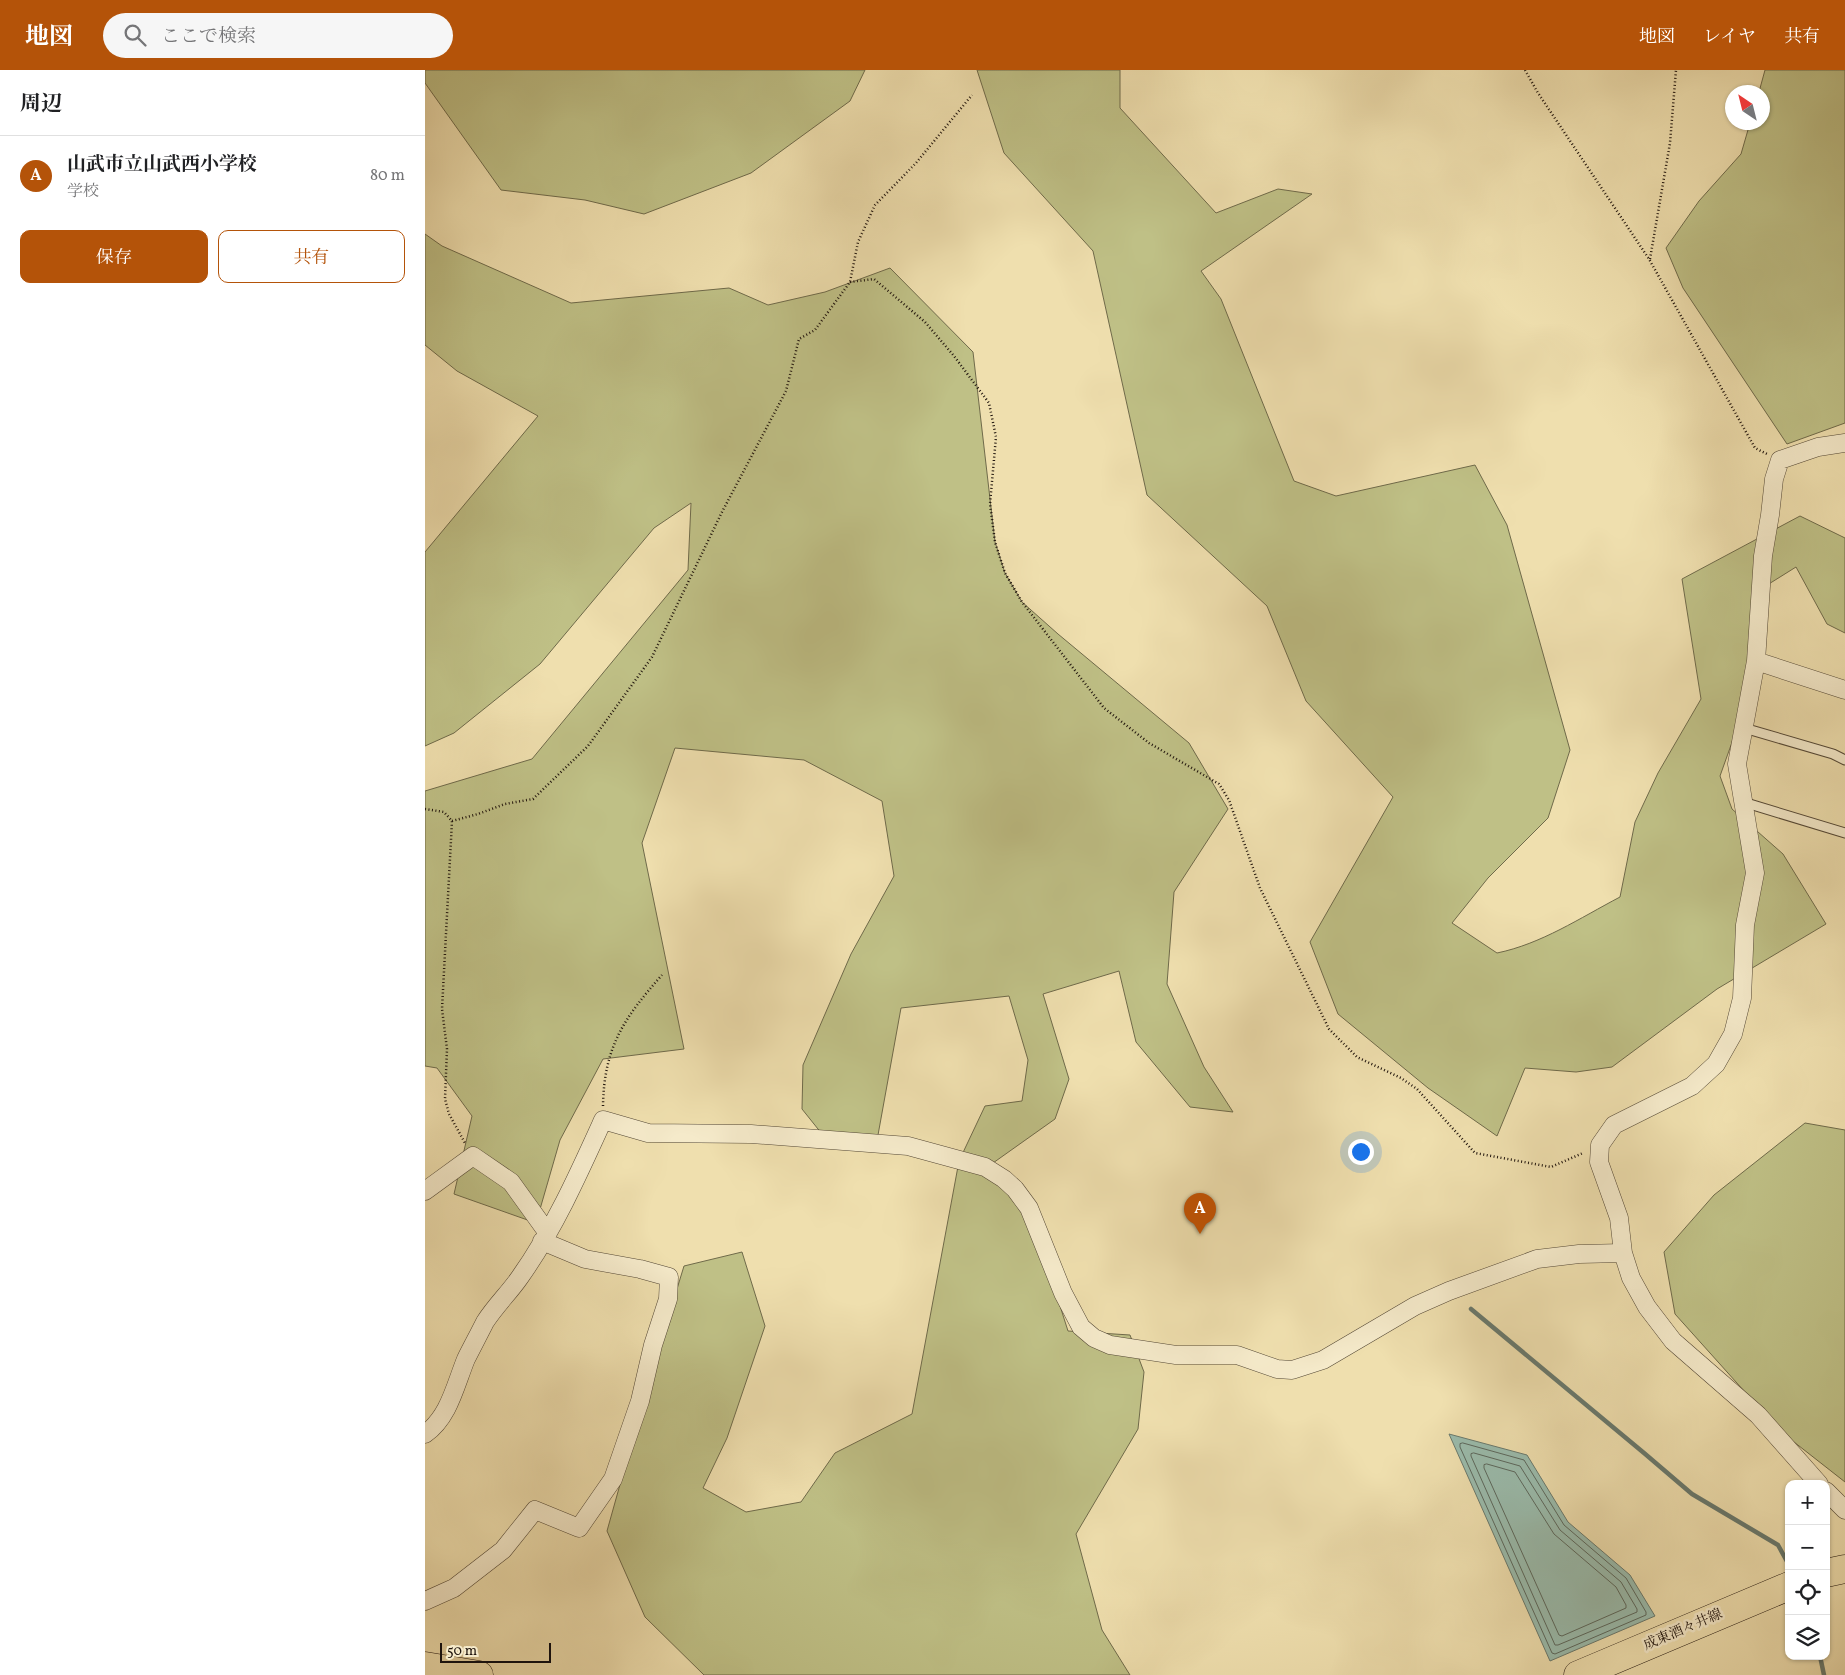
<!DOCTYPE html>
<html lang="ja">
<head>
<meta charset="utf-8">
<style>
	:root { --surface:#fff; --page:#f6f6f6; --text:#202124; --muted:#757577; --line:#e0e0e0; --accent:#b45309 }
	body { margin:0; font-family:Vollkorn,"Noto Serif JP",serif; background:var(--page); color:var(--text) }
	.controls { position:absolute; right:15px; bottom:15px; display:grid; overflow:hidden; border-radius:10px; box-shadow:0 1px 4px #0004 }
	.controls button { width:45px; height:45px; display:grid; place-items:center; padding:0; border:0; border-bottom:1px solid var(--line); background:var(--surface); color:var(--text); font:25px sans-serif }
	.compass { position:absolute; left:1300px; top:15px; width:45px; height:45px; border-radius:50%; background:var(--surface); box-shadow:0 1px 4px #0004; rotate:325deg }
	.scale { position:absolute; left:15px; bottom:12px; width:111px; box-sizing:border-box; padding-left:5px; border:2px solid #1f140d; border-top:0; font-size:14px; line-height:18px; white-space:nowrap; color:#1f140d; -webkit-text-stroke:4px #f5eaca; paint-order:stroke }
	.you { position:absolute; left:935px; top:1081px; width:18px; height:18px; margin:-12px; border:4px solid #fff; border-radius:50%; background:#1a73e8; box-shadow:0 0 0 8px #1a73e833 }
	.badge { display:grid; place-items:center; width:32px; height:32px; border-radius:50%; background:var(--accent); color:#fff; font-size:16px; font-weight:700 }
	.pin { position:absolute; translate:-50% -41px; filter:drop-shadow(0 1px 2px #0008) }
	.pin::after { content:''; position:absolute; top:26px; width:18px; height:15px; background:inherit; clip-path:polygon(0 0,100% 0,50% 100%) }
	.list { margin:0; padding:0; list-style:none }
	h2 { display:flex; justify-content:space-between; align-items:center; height:65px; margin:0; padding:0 20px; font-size:21px }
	h2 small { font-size:16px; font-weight:400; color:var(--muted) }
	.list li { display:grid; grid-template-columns:32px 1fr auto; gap:15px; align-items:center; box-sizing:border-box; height:80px; padding:0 20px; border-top:1px solid var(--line) }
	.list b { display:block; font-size:19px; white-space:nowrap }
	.list p { margin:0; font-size:16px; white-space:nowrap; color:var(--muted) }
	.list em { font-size:16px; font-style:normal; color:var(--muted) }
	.actions { display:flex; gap:10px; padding:15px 20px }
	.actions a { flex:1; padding:11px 0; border:1px solid var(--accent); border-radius:10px; text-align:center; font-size:18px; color:var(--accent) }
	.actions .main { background:var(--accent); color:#fff }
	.icon { flex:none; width:28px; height:28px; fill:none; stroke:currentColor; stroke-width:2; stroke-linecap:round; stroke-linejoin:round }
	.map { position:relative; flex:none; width:1420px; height:1605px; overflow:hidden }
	header { display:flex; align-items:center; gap:30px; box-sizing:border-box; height:70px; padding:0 25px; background:var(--accent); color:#fff }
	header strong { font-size:24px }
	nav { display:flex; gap:28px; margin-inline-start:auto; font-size:18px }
	.search { width:350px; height:45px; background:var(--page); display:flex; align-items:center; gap:12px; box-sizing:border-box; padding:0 18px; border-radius:28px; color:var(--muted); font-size:19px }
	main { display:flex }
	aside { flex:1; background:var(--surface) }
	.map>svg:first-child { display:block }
	.green { fill:#bfc086; stroke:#6f6a4a }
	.water { fill:#9abcad; stroke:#69796d }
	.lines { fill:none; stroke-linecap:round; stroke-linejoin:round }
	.shore { stroke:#5c685d; stroke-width:1 }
	.stream { stroke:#69796d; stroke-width:4.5 }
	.service-casing { stroke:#534735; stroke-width:11 }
	.minor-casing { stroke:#534735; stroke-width:19 }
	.primary-casing { stroke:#1f140d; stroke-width:29 }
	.path { stroke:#1f140d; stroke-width:2.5; stroke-dasharray:1 2.5; stroke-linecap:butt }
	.service { stroke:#f5eaca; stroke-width:9 }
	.minor { stroke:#f5eaca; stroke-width:18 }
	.primary { stroke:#efdfae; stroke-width:28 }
	.labels { text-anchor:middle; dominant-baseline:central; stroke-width:5; stroke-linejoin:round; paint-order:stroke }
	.street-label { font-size:14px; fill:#1f140d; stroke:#f5eaca }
</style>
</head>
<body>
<header>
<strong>地図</strong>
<div class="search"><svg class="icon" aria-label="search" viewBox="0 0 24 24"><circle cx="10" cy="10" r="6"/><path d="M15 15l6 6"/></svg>ここで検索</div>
<nav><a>地図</a><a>レイヤ</a><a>共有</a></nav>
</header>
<main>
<aside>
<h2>周辺<small></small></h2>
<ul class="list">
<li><span class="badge">A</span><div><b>山武市立山武西小学校</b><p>学校</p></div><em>80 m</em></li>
</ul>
<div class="actions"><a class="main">保存</a><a>共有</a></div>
</aside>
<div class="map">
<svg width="1420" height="1605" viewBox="0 0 1420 1605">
	<rect width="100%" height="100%" fill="#efdfae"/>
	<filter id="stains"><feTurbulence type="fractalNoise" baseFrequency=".004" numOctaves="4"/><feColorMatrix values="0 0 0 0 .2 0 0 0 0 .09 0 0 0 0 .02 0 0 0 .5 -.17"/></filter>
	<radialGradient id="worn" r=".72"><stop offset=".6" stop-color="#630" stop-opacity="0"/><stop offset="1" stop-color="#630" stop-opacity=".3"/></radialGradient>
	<!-- green -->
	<path class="green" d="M0,0H440L425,31L326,103L219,144L160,130L76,120L0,13Z
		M552,0H695V38L791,143L853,119L887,124L776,201L796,229L869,411L911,426L1050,395L1082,455L1145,680L1123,748L1063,808L1027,853L1072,883C1116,874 1155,848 1195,827L1210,752L1233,703L1276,629L1257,509L1375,446L1420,468V563L1402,554L1371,497L1339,517L1321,633L1295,706L1307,739L1358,784L1401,854L1292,919L1187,997L1151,1002L1100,998L1072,1066L1003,1018L913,944L885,872L968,727L881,631L842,536L722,425L668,181L579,83Z
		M1340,0H1420V353L1362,374L1258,218L1241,178L1274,131L1316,84L1325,53L1338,52V22H1334Z
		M0,164L17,176L146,233L304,218L343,235L400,222L465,198L548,282L570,472L580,503L597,532L633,564L764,673L803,739L749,822L742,914L779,997L808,1042L765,1037L711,972L694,901L618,924L644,1009L630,1049L568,1093L607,1148L643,1261L705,1265L719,1302L713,1359L651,1464L677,1560L705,1605H279L220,1547L182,1461L226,1304L259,1196L317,1182L340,1256L302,1368L278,1418L321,1442L376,1432L410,1383L487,1344L534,1091L560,1036L597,1031L603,990L584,926L476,938L453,1065L401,1069L377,1039L378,995L426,884L469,806L457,731L379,690L250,678L217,773L259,979L178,989L135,1070L111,1153L29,1124L47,1046L12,998L0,996V721L107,689L263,500L266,433L229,458L115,594L29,663L0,676V482L113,346L32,301L0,275Z
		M1380,1053L1420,1060V1412L1355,1361L1250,1244L1239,1182L1289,1125Z"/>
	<!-- water -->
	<path class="water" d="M1024,1364L1102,1385L1143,1452L1205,1505L1230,1546L1125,1591Z"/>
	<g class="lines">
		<!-- shore -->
		<path class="shore" d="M1038,1373L1099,1390L1139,1455L1201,1508L1221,1542V1545L1130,1584L1127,1583L1035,1377V1374Z
			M1049,1383L1095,1396L1135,1460L1196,1512L1212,1539V1542L1133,1575H1130L1046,1386V1384Z
			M1062,1394L1090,1402L1129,1464L1191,1517L1201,1535V1538L1137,1566L1134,1565L1059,1398V1395Z"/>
		<!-- stream -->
		<path class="stream" d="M1046,1239L1219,1383L1267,1424L1353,1475L1364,1495
			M1395,1586L1399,1605"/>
		<defs>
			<path id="service" d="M1319,658L1408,684L1420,690
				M1318,732L1420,763"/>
			<path id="minor" d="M1331,591L1420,620
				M0,1121L48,1086L86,1112L122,1162
				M0,1364C24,1347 30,1316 41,1289C47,1277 54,1264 60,1252C70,1236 84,1223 95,1207C129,1159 154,1103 178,1050L223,1063L326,1064L483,1076L560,1097L579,1109L590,1119L604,1138L638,1223L656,1257L669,1268L685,1275L751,1285H812L852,1299L867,1300L898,1290L990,1236L1024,1221L1112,1189L1154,1184L1198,1183
				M1394,1414L1333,1345L1248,1271L1222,1237L1206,1208L1198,1183L1194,1148L1174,1092L1175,1075L1189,1055L1267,1016L1291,994L1308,964L1317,928L1320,855L1330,803L1312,694L1331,591L1338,486L1345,445L1349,409L1355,390L1393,377L1420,373
				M1401,1421L1420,1440
				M0,1531L29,1518L78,1480L110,1440L154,1458L188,1409L215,1331L228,1275L243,1229L244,1207L215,1199L160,1189L117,1171"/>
			<path id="primary" d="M1401,1503L1420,1499
				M0,1596L54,1605
				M1153,1605L1364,1516"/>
		</defs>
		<!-- service casing -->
		<use href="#service" class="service-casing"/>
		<!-- minor casing -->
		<use href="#minor" class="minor-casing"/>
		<!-- primary casing -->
		<use href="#primary" class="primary-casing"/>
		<!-- path -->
		<path class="path" d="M1100,0L1113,23L1224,189L1330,378L1342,384
			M1225,189L1245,73L1251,0
			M425,212L449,209L500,252L529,286L564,333L571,367L565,434L570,472L580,503L597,532L679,638L724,673L794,714L804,730L835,818L904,959L932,987L976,1008L992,1019L1050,1083L1126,1097L1158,1083
			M0,739L19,742L27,751L17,939L22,979L20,1029L24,1044L40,1073
			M27,751L53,744L80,734L108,729L163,676L227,587L297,442L361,321L374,269L390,260L425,212L433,172L450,135L491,93L547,25
			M178,1036C179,977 199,948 237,905"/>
		<!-- service -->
		<use href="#service" class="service"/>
		<!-- minor -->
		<use href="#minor" class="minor"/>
		<!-- primary -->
		<use href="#primary" class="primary"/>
	</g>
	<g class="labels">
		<!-- street labels -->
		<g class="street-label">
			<text transform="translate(1258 1560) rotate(-23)">成東酒々井線</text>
		</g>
	</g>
	<rect width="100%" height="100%" filter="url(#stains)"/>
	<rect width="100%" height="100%" fill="url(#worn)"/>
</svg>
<div class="controls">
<button>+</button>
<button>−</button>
<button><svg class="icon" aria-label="locate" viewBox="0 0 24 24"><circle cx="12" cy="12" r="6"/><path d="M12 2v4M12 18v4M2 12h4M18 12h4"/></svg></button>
<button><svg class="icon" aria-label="layers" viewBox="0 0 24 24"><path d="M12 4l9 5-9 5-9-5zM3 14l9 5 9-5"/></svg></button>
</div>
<svg class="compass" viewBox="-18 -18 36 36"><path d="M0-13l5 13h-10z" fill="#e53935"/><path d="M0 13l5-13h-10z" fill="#757577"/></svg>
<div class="scale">50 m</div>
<div class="you"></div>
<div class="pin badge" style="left:775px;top:1164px">A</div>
</div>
</main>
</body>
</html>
